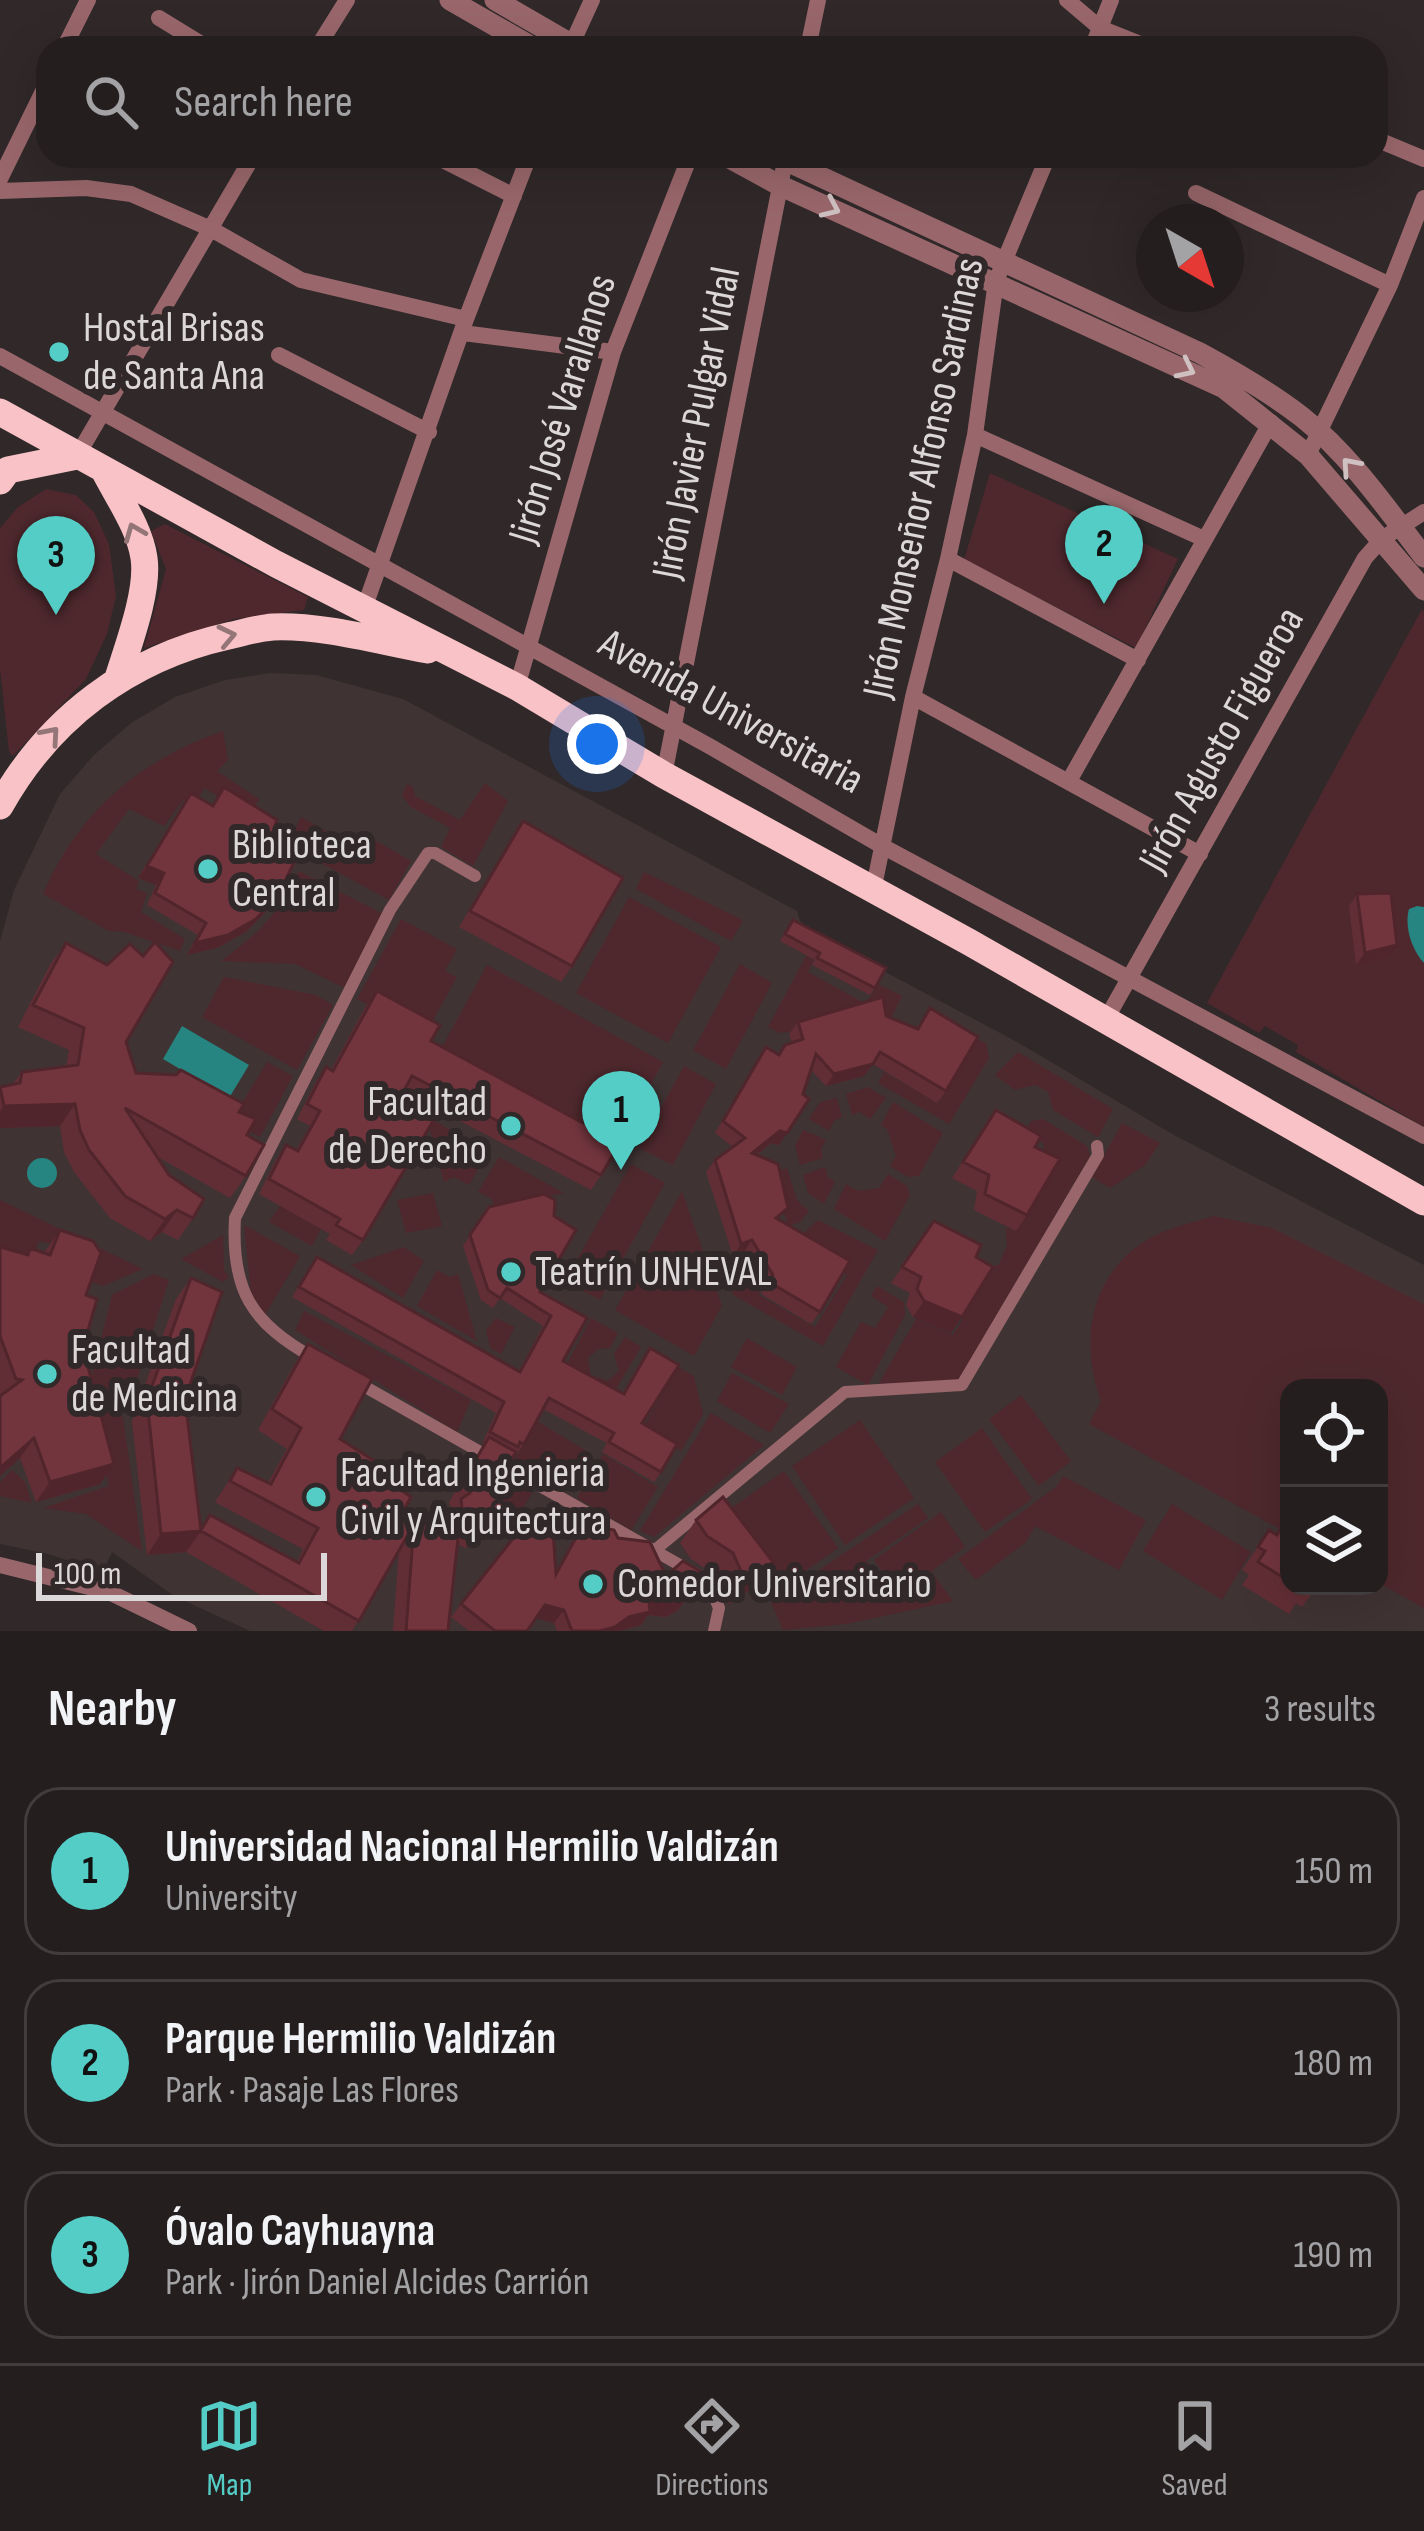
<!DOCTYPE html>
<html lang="en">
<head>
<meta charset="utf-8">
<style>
	:root { --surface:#241e1f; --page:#2c2728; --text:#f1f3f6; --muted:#a3a2a4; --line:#413c3d; --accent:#54cdc7 }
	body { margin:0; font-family:"Sofia Sans Condensed",sans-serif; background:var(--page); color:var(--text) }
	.controls { position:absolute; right:36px; bottom:36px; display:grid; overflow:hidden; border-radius:24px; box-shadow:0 12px 48px #0002 }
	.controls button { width:108px; height:108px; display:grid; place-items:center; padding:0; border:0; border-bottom:3px solid var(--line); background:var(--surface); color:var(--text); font:60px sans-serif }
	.compass { position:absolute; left:1136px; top:204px; width:108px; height:108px; border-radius:50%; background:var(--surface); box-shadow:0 12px 48px #0002; rotate:141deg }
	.scale { position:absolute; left:36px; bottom:30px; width:291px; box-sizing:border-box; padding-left:12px; border:6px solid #dcd7d8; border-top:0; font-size:33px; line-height:42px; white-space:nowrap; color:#dcd7d8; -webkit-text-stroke:9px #302829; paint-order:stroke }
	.you { position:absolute; left:597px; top:744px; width:42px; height:42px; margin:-30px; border:9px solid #fff; border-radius:50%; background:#1a73e8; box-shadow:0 0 0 18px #1a73e833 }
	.badge { display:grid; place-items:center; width:78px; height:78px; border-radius:50%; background:var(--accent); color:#111; font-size:39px; font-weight:700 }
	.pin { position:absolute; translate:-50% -99px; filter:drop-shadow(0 3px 6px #0008) }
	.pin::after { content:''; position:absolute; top:63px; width:42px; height:36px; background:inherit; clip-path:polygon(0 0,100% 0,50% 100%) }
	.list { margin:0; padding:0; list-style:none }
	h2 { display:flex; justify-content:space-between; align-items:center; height:156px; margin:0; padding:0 48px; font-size:51px }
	h2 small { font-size:39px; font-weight:400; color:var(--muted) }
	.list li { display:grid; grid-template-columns:78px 1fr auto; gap:36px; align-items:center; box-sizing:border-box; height:168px; margin:0 24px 24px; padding:0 24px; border:3px solid var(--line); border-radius:36px }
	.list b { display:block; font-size:45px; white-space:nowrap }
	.list p { margin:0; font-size:39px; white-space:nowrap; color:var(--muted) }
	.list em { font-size:39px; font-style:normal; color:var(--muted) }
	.icon { flex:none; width:66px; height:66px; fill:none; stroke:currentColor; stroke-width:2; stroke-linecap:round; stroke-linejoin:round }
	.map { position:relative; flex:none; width:1424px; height:1631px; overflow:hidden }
	.search { position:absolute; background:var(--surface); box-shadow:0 12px 48px #0002; left:36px; right:36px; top:36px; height:132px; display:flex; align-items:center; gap:30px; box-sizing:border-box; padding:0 42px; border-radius:36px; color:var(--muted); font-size:45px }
	.sheet { height:732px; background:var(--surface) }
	nav { display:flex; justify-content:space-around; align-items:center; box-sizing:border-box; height:168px; border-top:3px solid var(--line); background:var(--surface); font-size:33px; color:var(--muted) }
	nav a { display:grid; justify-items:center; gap:6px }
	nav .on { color:var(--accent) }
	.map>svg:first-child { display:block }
	.built { fill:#403334; fill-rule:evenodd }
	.green { fill:#4e282d }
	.water { fill:#268580 }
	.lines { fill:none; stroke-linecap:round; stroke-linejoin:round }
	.pedestrian { stroke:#99676b; stroke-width:12 }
	.minor { stroke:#99676b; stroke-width:16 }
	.tertiary { stroke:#99676b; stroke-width:21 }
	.trunk { stroke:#f8c2c6; stroke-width:27 }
	.wall { fill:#622e35 }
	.shaded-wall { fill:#50252b }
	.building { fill:#72353e; stroke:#50252b; stroke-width:3 }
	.oneway { stroke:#cfc1c2 }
	.oneway2 { stroke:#947578 }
	.poi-dot { fill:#54cdc7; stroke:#302829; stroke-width:4.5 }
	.labels { text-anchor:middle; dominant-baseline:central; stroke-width:12; stroke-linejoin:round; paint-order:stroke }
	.poi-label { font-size:42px; fill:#dcd7d8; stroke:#302829; text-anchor:start }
	.street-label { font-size:42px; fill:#dcd7d8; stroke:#302829 }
</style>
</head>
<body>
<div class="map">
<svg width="1424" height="1631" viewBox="0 0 1424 1631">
	<rect width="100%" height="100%" fill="#302829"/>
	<!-- built -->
	<path class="built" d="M271,673L316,675L403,699L797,911L800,921L816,935L1019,1043L1174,1135L1424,1265V1631H250L174,1596L112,1552L102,1573L49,1554L0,1544V941L14,890L60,794L93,756L131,723L175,697L225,680ZM1289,1388H1379V1586H1289Z"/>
	<!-- green -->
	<path class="green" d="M990,473L1178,559L1136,648L964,560Z
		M46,489L76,495L94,512L109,544L116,596L107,634L86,679L13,756L9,752L0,669V528L18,507Z
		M165,524L308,597L304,610L234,619L144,648L166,569L151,531Z
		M1422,609L1424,612V1127L1296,1052L1298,1045L1265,1026L1259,1033L1207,1003Z
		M223,731L228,760L217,771L259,799L250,815L204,788L194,806L183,800L164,826L129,809L96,854L139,881L136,889L147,893L141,912L185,939L180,951L124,932L109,931L43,894C78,812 140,760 223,731Z
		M485,783L508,801L473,866L441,847L450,828L411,807L402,796L407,784L413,787L415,796L460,820Z
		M301,817L342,840L362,833L411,861L389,900L288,845Z
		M299,871L383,914L345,988L295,964L221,961C258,934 280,913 299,871Z
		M644,872L743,920L731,941L636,889Z
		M629,897L721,947L668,1043L576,993Z
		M401,919L457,949L445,971L457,977L425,1035L357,999Z
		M806,956L814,960L808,972L866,1004L878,984L902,996L890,1020L877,1007L789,1032L779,1033L768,1027Z
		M740,964L772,983L726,1069L693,1050Z
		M487,965L663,1062L620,1140L614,1138L607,1151L436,1058Z
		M224,977L316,995L333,1005L297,1070L202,1017Z
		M974,1038L986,1043L989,1058L949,1124L878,1083L884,1072L937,1102Z
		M1018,1052L1113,1109L1098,1137L1053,1110L1048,1092L1035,1085L1015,1090L995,1075Z
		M267,1062L293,1076L260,1137L231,1121Z
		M684,1066L716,1084L673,1165L639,1148Z
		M868,1087L886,1098L870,1119L859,1112L852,1115L846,1094Z
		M837,1098L842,1117L834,1121L829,1131L809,1119L820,1102Z
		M893,1102L943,1133L919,1176L908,1177L890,1166L896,1156L887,1129L881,1125Z
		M426,1115L487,1153L469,1185L454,1177L444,1182Z
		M1043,1119L1087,1146L1090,1156L959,1380L878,1385L916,1319L953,1335L986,1281L981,1271L999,1264L1007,1245L1006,1228L1016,1230L1046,1155L1043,1143L1025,1131L1031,1121Z
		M1122,1123L1160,1143L1145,1165L1110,1188L1092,1177Z
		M803,1130L826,1140L821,1149L823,1158L800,1165L795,1146Z
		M499,1157L564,1193L495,1207L491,1198L478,1192Z
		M631,1164L665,1183L600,1300L565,1281Z
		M825,1167L828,1177L835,1182L824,1204L808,1193L803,1175Z
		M787,1168L797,1200L809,1211L800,1222L788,1226L772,1173Z
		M888,1174L907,1186L910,1195L885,1241L834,1209L846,1184L858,1191L879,1188Z
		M682,1191L722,1306L694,1356L615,1310Z
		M433,1193L442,1226L406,1233L397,1200Z
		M0,1200L143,1269L103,1286L88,1281L85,1252L39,1241L32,1259L0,1254Z
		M284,1200L292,1212L321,1229L312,1246L269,1222Z
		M1214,1216L1272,1228L1424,1304V1608L1379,1583V1388H1289V1534L1089,1424L1101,1401C1077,1336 1092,1265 1160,1233C1177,1226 1197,1221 1214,1216Z
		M818,1220L878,1250L823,1346L733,1295L726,1275L737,1272L761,1286L759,1295L815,1327L847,1275L796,1240Z
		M244,1225L300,1256L265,1315L251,1294Z
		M223,1235L224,1270L229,1277L223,1282L181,1259Z
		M404,1247L424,1261L403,1298L351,1265Z
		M437,1270L449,1277L458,1274L477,1341L417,1306Z
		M153,1274L169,1280L127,1411L87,1396L112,1295Z
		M877,1286L904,1302L905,1315L868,1385L836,1367L861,1322L875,1328L888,1307L871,1296Z
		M304,1311L471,1400L457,1432L295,1330Z
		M496,1318L515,1327L501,1354L490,1348L486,1330Z
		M591,1318L618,1333L610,1348L598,1349L588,1358L591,1378L568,1362Z
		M625,1337L641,1347L615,1391L596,1380L598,1377L608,1381L619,1371L614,1354Z
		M747,1338L797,1367L782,1395L731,1367Z
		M678,1367L694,1376L703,1414L681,1451L643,1428Z
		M732,1373L789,1404L770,1433L717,1401Z
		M1021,1395L1071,1461L1039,1486L989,1419Z
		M90,1405L123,1417L142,1551L86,1514L43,1508L109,1486Z
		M711,1413L764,1445L654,1537L640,1531Z
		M860,1420L914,1498L845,1545L792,1466Z
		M537,1421L588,1452L564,1492L513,1462Z
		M982,1428L1032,1499L985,1532L935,1462Z
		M603,1454L658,1487L631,1530L577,1498Z
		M12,1470L25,1482L32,1503L0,1496V1482Z
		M784,1471L838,1548L777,1591L723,1514Z
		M1063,1476L1146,1520L1119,1570L1035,1526L1026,1542L976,1580L958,1559L1057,1486Z
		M508,1480L532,1493L511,1528L487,1512Z
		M918,1504L928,1518L866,1561L896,1598L933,1574L953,1601L847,1624L783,1630L771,1602Z
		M1172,1504L1251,1552L1222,1600L1143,1551Z
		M941,1512L965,1547L898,1595L874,1560Z"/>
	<!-- water -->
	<path class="water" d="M1417,906L1424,907V963C1412,950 1404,927 1409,909Z
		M182,1026L249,1065L229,1098L163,1059Z
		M27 1173a15 15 0 1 1 30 0a15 15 0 1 1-30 0Z"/>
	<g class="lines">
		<!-- pedestrian -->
		<path class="pedestrian" d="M314,1358C251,1323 231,1290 235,1218L390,910L428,853H435L475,876
			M353,1380L708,1581L719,1608L714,1631
			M655,1550L845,1392L962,1385L1098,1155L1097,1146"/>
		<!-- minor -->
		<path class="minor" d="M1067,0L1100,28L1150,48
			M159,18L208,48
			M64,48L88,0
			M317,48L347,0
			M570,48L592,0
			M808,48L818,0
			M1092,48L1111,0
			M1376,139L1424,159
			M435,156L514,196
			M0,179L48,81
			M0,191L86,188L131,194L211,229L301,280L466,319
			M1196,193L1390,285
			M463,333L613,352
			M279,355L429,432
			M0,356L711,747L882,846L1424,1136
			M975,435L1204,539
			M1308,455L1390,285L1424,198
			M77,456L253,156
			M948,559L1138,660
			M365,606L466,319L529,156
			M517,687L613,352L690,156
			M913,697L1200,854
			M664,775L786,156
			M1069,781L1271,422
			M873,891L913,697L948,559L975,435L996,281L1048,156
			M1104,1023L1365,558L1382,539L1424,512
			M0,1565L109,1592L189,1631"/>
		<!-- tertiary -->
		<path class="tertiary" d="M450,0L534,48
			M495,0L578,48
			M726,156L779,185L1224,388L1308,455L1424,590
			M776,156L1200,353C1235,372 1270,392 1302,417C1350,455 1387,509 1424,557"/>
		<!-- trunk -->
		<path class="trunk" d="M0,412L276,564L517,687L664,775L969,942L1424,1202
			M105,472C119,499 140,529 144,558C149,591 128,646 118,678
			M0,481L8,470L77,456
			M0,806C49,718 129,658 228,636C242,633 258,628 273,627C323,625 378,641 428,650"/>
	</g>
	<!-- wall -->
	<path class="wall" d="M224,787L271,839V906L247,931L219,947L187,955L198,935L147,905L156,885L138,878L191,793L212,805Z
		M523,821L572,966L561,982L459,927Z
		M1357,894L1388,957L1356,965L1349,906Z
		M793,920L875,988L870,995L812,965L815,960L780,941Z
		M66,943L126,1042L136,1073L239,1112L247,1135L246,1176L230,1198L156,1156L193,1218L178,1240L162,1232L150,1241L110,1218L74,1172L64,1152L60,1126L0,1128V1086L13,1084L22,1072L66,1067L69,1050L18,1027L50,965Z
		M377,991L431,1041L601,1175L591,1190L403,1091L398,1101L363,1240L352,1255L326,1240L330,1234L259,1194L276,1160L286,1145L296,1150L310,1126L297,1119L316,1082L326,1067L331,1070L366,1006Z
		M886,1016L946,1091L937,1103L873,1064L864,1076L826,1086L811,1070L779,1145L771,1143L757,1155L780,1221L820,1312L811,1324L761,1294L765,1287L744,1252L733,1256L706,1172L715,1160L733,1147L715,1133L766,1047L778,1054L792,1043L789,1034L798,1022Z
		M985,1126L1035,1147L1027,1215L1016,1231L974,1210L977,1191L952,1178Z
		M489,1207L540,1292L587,1318L563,1361L623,1393L650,1348L642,1423L661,1472L654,1482L602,1452L607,1443L543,1409L524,1444L517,1454L515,1453L494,1490L503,1513L487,1536L466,1548L457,1544L448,1631H393L399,1550L352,1631H324L186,1552L147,1555L132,1421L176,1299L191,1278L185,1399L201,1528L210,1515L297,1562L303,1549L215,1502L237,1468L268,1483L287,1449L258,1430L294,1365L308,1344L340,1439L384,1478L399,1519L446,1527L445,1522L452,1512L449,1502L485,1443L483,1442L496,1413L292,1297L317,1257L519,1371L543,1326L500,1298L493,1308L481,1300L463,1246Z
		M934,1221L976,1257L951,1333L913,1317L906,1305L910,1293L891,1283Z
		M60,1230L86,1295L83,1348L100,1484L36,1502L20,1458L0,1476V1247L25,1255L30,1248L44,1253Z
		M696,1520L773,1562L757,1585L729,1604L717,1576L691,1559L680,1543Z
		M1289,1527V1586H1317L1302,1607L1296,1603L1289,1614L1242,1585L1249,1575L1242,1570L1269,1530L1276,1534Z
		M578,1534L618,1538L666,1576L701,1591L687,1597L678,1610L666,1617L648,1615L641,1625L619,1631H557L554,1623L536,1618L527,1631H469L451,1617L461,1604L556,1571Z"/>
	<!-- shaded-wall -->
	<path class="shaded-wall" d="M147,866L164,873L156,885L138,878Z
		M279,894L271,906L247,931L219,947L187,955L195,943Z
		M1397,945L1388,957L1356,965L1365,953Z
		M873,1064L864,1076L826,1086L834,1074Z
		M75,1104L60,1126L0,1128V1111L4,1106Z
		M780,1131L787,1133L779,1145L771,1143L744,1165L752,1153Z
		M177,1210L162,1232L150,1241L165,1219Z
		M752,1240L744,1252L733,1256L741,1244Z
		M924,1301L962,1317L951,1333L913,1317Z
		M34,1438L20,1458L0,1476V1468Z
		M114,1464L100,1484L36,1502L50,1482Z
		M503,1513L487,1536L466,1548L483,1525Z
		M201,1531L186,1552L147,1555L161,1534Z
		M773,1562L757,1585L729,1604L745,1580Z
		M710,1577L701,1591L687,1597L678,1610L666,1617L648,1615L641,1625L619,1631H600L649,1601L690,1587Z
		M545,1605L564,1610L554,1623L536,1618Z"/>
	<!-- building -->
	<path class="building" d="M224,787L277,820L271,839L297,856L279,894L256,919L228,935L195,943L206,923L155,893L164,873L147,866L191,793L213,806Z
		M523,821L623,878L572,966L470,911Z
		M1391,893L1397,945L1365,953L1357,894Z
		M793,920L886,968L875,988L817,958L820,953L785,934Z
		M155,942L173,962L126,1042L136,1073L176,1075L181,1070L244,1104L239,1112L256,1119L247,1135L264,1145L246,1176L125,1108L169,1175L204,1199L193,1218L177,1210L165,1219L125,1196L89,1150L80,1130L75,1104L4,1106L0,1087L20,1083L22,1072L78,1065L84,1028L33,1005L66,943L107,965L130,944L143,956Z
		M377,991L440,1025L431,1041L620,1143L601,1175L412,1076L398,1101L433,1121L363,1240L336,1225L340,1219L269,1179L286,1145L298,1151L320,1111L307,1104L326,1067L333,1071Z
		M883,997L886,1016L918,1029L930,1008L978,1037L946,1091L880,1052L873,1064L834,1074L816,1054L803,1094L809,1099L787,1133L780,1131L752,1153L778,1164L788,1208L776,1218L850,1261L820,1312L769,1282L773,1275L752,1240L741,1244L715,1160L745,1138L723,1121L766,1047L779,1055L785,1045L803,1039L798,1022Z
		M996,1110L1041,1136L1035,1147L1060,1159L1027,1215L985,1194L989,1175L963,1162Z
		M544,1194L555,1200L554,1216L576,1230L540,1292L587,1318L563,1361L624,1394L650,1348L679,1365L642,1423L677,1444L661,1472L609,1442L614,1433L549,1398L524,1444L520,1442L518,1447L490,1432L504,1402L299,1287L317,1257L520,1372L551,1316L507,1288L500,1298L488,1290L470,1235L489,1207Z
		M934,1221L981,1245L976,1257L993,1267L962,1317L924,1301L917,1289L921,1277L902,1267Z
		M60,1230L93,1241L101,1253L86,1295L97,1299L83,1348L114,1464L50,1482L34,1438L0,1468V1396L22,1380L16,1379L0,1336V1247L28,1255L30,1248L50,1255Z
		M191,1278L222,1292L185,1399L201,1530L210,1515L299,1563L318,1528L230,1481L237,1468L271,1484L301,1428L272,1409L308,1344L372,1379L340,1439L389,1470L384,1478L411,1497L399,1519L459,1529L448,1631H406L414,1524L359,1621L201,1531L161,1534L147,1400Z
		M489,1437L516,1452L494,1490L505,1500L503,1513L483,1525L463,1517L461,1499L470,1493L465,1478Z
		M723,1497L773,1562L745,1580L733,1553L707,1536L696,1520Z
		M530,1517L538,1518L553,1530L556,1574L578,1534L599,1527L614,1530L618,1538L650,1542L666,1576L683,1561L710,1577L690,1587L688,1596L675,1604L649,1601L650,1612L629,1617L615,1627L600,1631H572L564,1610L545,1605L527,1631H495L461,1604Z
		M1284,1523L1289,1527V1581L1258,1562L1265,1551L1258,1547L1269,1530L1277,1535Z"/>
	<!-- one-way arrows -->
	<defs><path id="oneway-chevron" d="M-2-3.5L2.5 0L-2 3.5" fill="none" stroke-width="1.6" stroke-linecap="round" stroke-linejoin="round" transform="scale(3)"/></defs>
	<g class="oneway">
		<use href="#oneway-chevron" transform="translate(831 208) rotate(24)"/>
		<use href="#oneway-chevron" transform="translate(1186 369) rotate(26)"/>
		<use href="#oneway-chevron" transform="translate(1350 466) rotate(-131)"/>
	</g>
	<g class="oneway2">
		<use href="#oneway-chevron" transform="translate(134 532) rotate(-112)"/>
		<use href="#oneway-chevron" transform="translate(227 636) rotate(-12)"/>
		<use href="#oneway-chevron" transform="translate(51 735) rotate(-49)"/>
	</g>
	<!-- markers -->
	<g class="poi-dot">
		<circle cx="59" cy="352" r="12"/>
		<circle cx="208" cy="869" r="12"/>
		<circle cx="511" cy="1126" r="12"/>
		<circle cx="511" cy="1272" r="12"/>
		<circle cx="47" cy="1374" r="12"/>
		<circle cx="316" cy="1497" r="12"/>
		<circle cx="593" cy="1584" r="12"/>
	</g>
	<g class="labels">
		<!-- poi labels -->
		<g class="poi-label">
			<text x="83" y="328">Hostal Brisas<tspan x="83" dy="48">de Santa Ana</tspan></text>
			<text x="232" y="845">Biblioteca<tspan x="232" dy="48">Central</tspan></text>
			<text x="487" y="1102" text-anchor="end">Facultad<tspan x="487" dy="48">de Derecho</tspan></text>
			<text x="535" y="1272">Teatrín UNHEVAL</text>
			<text x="71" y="1350">Facultad<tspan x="71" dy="48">de Medicina</tspan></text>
			<text x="340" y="1473">Facultad Ingenieria<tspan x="340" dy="48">Civil y Arquitectura</tspan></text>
			<text x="617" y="1584">Comedor Universitario</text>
		</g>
		<!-- street labels -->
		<g class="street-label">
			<text transform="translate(563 409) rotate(-73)">Jirón José Varallanos</text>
			<text transform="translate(697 423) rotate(-79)">Jirón Javier Pulgar Vidal</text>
			<text transform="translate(924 478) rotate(-78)">Jirón Monseñor Alfonso Sardinas</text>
			<text transform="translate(731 712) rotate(29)">Avenida Universitaria</text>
			<text transform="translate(1222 740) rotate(-61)">Jirón Agusto Figueroa</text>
		</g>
	</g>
</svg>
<div class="controls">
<button><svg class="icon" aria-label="locate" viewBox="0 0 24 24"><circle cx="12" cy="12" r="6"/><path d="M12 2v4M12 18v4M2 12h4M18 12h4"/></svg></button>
<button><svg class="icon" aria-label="layers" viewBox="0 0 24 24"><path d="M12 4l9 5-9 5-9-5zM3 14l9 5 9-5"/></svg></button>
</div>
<svg class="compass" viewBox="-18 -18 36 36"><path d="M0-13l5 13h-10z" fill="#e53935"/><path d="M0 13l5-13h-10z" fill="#a3a2a4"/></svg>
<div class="scale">100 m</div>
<div class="you"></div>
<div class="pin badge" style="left:621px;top:1170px">1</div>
<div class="pin badge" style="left:1104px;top:604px">2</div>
<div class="pin badge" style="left:56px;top:615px">3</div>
<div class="search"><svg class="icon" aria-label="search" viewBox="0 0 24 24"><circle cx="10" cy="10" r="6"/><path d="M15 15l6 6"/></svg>Search here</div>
</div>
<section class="sheet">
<h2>Nearby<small>3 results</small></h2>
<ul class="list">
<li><span class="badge">1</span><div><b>Universidad Nacional Hermilio Valdizán</b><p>University</p></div><em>150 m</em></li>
<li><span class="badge">2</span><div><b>Parque Hermilio Valdizán</b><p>Park · Pasaje Las Flores</p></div><em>180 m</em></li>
<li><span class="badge">3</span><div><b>Óvalo Cayhuayna</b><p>Park · Jirón Daniel Alcides Carrión</p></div><em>190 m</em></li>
</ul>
</section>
<nav>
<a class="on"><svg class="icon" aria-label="map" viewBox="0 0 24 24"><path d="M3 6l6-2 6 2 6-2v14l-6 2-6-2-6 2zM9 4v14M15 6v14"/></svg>Map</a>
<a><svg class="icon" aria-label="directions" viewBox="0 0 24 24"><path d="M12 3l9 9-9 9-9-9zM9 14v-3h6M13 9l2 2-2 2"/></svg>Directions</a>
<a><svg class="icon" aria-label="saved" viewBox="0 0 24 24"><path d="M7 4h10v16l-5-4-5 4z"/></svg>Saved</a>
</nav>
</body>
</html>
